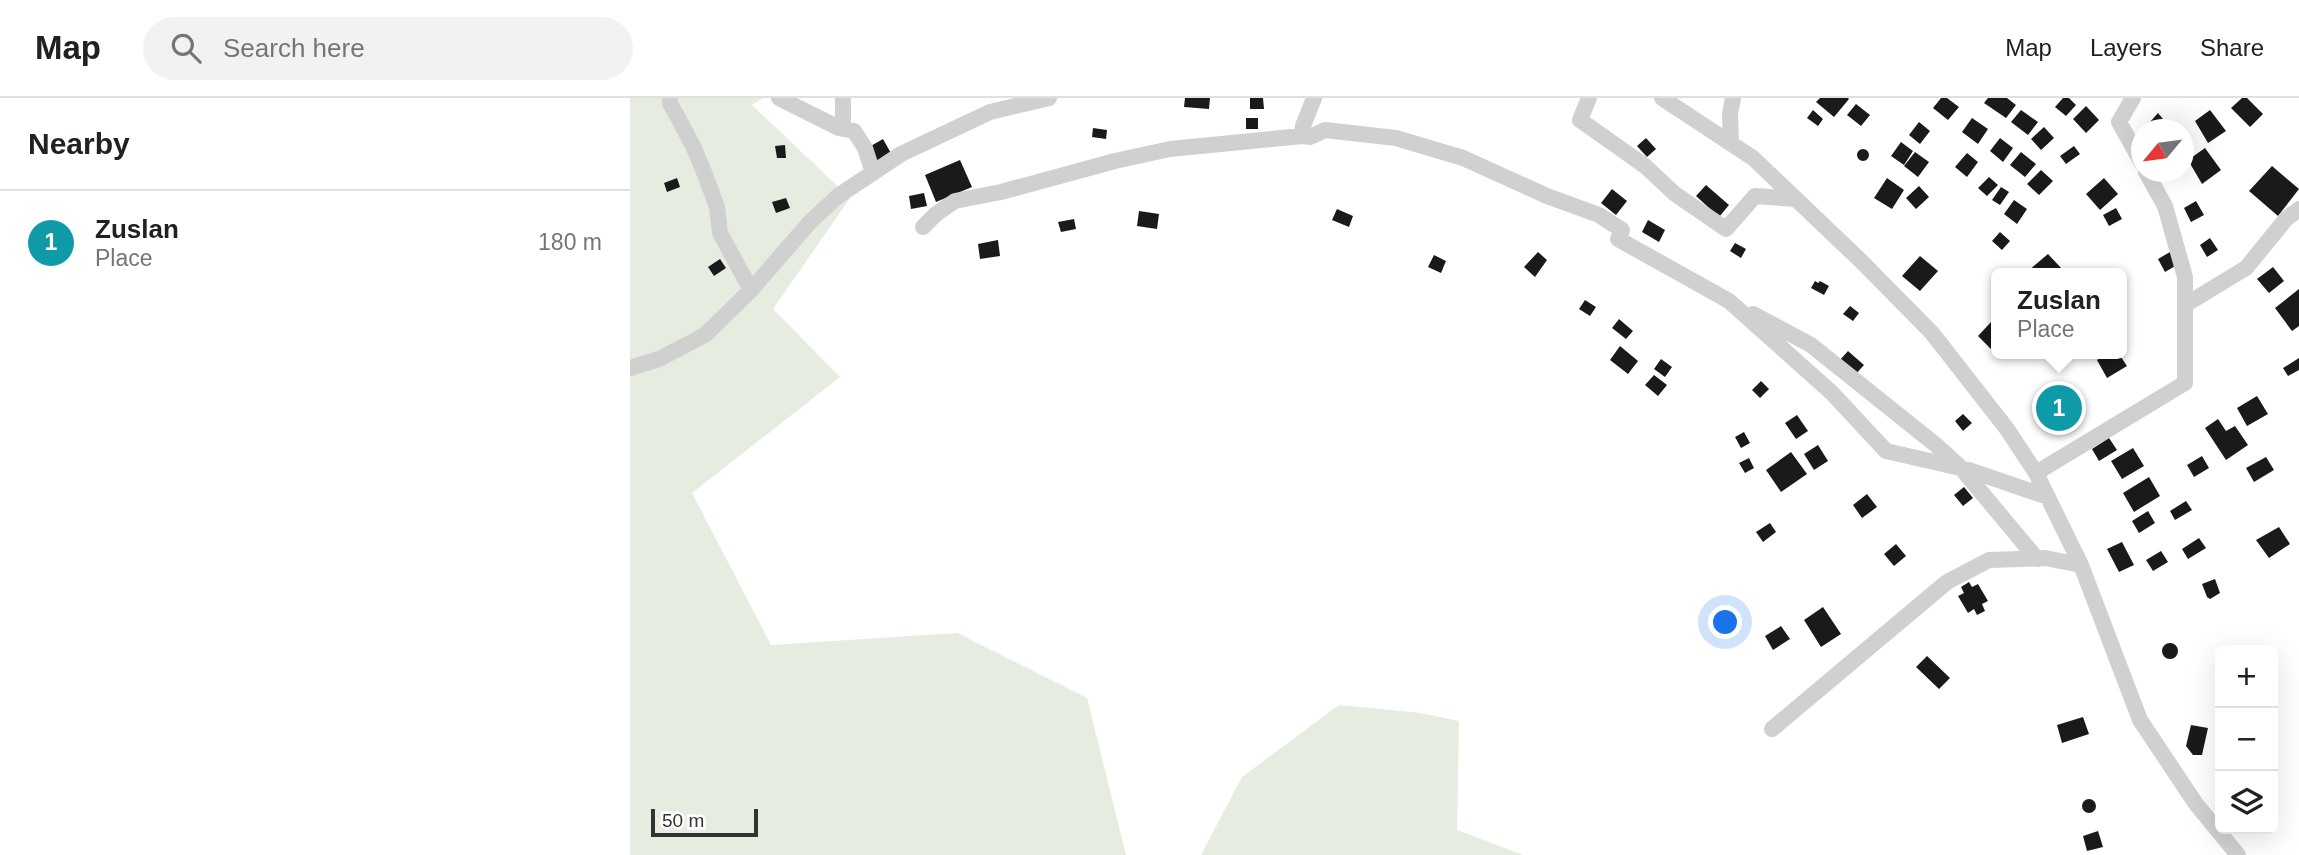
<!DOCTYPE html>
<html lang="en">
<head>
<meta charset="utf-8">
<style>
	:root { --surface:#fff; --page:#f2f2f2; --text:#202124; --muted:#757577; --line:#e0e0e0; --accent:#b45309 }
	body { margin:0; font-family:Helvetica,sans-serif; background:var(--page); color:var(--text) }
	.controls { position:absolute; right:21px; bottom:21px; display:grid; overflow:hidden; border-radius:10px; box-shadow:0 7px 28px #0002 }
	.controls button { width:63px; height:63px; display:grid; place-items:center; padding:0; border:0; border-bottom:2px solid var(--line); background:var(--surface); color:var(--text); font:35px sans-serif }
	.compass { position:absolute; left:1501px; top:21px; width:63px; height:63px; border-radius:50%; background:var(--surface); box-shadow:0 7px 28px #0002; rotate:241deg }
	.scale { position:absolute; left:21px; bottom:18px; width:107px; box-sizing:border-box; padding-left:7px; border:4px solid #333; border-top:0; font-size:19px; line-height:24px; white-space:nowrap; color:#333; -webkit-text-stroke:5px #fff; paint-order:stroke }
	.you { position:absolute; left:1096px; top:525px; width:24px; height:24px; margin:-18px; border:5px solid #fff; border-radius:50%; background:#1a73e8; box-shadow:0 0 0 10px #1a73e833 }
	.badge { display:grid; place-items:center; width:46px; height:46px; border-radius:50%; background:var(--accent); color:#fff; font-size:23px; font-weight:700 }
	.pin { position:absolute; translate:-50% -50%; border:4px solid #fff; box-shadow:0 2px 7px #0006 }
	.popup { position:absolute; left:1361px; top:170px; width:136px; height:91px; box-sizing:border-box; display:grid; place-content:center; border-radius:10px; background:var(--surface); filter:drop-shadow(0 2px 5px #0005); font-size:23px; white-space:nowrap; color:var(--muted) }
	.popup b { font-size:26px; color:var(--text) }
	.popup::after { content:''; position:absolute; left:50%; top:100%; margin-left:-14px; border:14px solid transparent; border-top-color:var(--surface) }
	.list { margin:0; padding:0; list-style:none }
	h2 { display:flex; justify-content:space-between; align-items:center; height:91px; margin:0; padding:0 28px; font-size:30px }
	h2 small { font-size:23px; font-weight:400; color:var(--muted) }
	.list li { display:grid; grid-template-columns:46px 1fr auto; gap:21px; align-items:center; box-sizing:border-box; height:105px; padding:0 28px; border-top:2px solid var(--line) }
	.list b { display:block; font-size:26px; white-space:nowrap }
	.list p { margin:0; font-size:23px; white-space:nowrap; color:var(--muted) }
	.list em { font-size:23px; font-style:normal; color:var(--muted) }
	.icon { flex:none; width:38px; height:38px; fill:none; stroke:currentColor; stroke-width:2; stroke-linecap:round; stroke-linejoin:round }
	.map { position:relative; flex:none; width:1669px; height:757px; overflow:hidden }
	header { display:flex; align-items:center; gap:42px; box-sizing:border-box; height:98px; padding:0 35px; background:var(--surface); border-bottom:2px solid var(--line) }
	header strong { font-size:33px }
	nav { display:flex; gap:38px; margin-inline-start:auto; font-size:24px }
	.search { width:490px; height:63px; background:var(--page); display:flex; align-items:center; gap:18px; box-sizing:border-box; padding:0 24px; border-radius:38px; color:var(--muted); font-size:26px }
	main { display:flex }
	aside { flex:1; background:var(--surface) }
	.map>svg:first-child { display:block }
	.green { fill:#e6ecdf }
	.building { fill:#1a1a1a }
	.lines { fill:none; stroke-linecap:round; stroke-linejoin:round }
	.minor { stroke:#d0d0d0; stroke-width:16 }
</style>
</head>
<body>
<header>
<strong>Map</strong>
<div class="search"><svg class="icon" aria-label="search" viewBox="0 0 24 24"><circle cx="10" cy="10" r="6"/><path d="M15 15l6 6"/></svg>Search here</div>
<nav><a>Map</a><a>Layers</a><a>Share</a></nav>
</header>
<main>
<aside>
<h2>Nearby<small></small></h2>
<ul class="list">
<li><span class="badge" style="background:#0f9aa8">1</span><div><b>Zuslan</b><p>Place</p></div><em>180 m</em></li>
</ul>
</aside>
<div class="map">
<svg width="1669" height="757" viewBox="0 0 1669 757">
	<rect width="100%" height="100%" fill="#fff"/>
	<!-- green -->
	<path class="green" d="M0,0H133L122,7L220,100L143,211L210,279L62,395L141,547L327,535L457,600L496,757H0Z
		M709,607L790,615L829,623L827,732L893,757H571L612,679Z"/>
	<!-- building -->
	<path class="building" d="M555,0H580L579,11L554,9Z
		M620,0H633L634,11H620Z
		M1190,0H1218L1219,1L1204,19L1186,4Z
		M1311,0H1317L1329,9L1318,22L1303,10Z
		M1358,0H1377L1386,7L1376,20L1354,5Z
		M1433,0H1439L1446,7L1436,18L1425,9Z
		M1612,0H1617L1633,16L1620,29L1601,10Z
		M1226,6L1240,17L1231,28L1217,17Z
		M1456,8L1469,22L1456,35L1443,21Z
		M1183,12L1193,21L1188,28L1177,20Z
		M1391,12L1408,24L1398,37L1381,24Z
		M1580,12L1596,33L1578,45L1565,23Z
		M1528,15L1542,32H1513Z
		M616,20H628V31H616Z
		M1342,20L1358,31L1348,46L1332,34Z
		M1289,24L1300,33L1290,46L1279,37Z
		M1414,29L1424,40L1411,52L1401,41Z
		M463,30L477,32L476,41L462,39Z
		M1016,40L1026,51L1017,59L1007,48Z
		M1370,40L1383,50L1373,64L1360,53Z
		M253,41L262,57L248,65L239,49Z
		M1271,44L1283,53L1274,67L1261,58Z
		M155,47L156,60H147L145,48Z
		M1444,48L1450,56L1436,66L1430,58Z
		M1575,50L1591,72L1572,86L1558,62Z
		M1227 57a6 6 0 1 1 12 0a6 6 0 1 1-12 0Z
		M1285,54L1299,64L1288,79L1274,68Z
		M1391,54L1406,66L1395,79L1380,67Z
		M1337,55L1348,64L1337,79L1325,69Z
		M330,62L342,89L306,104L295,77Z
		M1642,68L1669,91L1648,118L1619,93Z
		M1411,72L1423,83L1409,97L1397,86Z
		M1359,79L1368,87L1357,98L1348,90Z
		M47,80L50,89L37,94L34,85Z
		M1257,80L1274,92L1262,111L1244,100Z
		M1474,80L1488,96L1470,112L1456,96Z
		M1076,87L1099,107L1089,119L1066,98Z
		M1289,88L1299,99L1286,111L1276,100Z
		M1371,89L1379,94L1370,107L1362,102Z
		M982,91L997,103L986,117L971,105Z
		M294,95L297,108L281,111L279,98Z
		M156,100L160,110L146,115L142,104Z
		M1384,102L1397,111L1387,126L1374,116Z
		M1566,103L1574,117L1561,124L1554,110Z
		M1486,110L1492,121L1479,128L1473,117Z
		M707,111L723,118L719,129L702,122Z
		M509,113L529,116L527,131L507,128Z
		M444,121L446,131L431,134L428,124Z
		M1018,122L1035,132L1029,144L1012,134Z
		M1370,134L1380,143L1372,152L1362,143Z
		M1580,140L1588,152L1577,159L1570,147Z
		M368,142L370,158L350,161L348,146Z
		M1105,145L1116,151L1111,160L1100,153Z
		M908,154L917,162L905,179L894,169Z
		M1540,154L1547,167L1535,174L1528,161Z
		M1418,156L1432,171L1428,175H1400L1398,173Z
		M804,157L816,163L811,175L798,169Z
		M1290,158L1308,173L1290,193L1272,178Z
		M90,161L96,170L84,178L78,169Z
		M1643,169L1654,183L1639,195L1627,181Z
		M1185,183L1188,185L1190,183L1199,188L1194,197L1181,190Z
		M1669,191V228L1662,233L1645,210Z
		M955,202L966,209L960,218L949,211Z
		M1220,208L1229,215L1223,223L1213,216Z
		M989,221L1003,233L996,241L982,230Z
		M1361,224L1366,229V247L1361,251L1348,238Z
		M990,248L1008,263L998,276L980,262Z
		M1218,253L1234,267L1225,277L1209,263Z
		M1476,256H1489L1497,268L1477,280L1467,262Z
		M1669,260V272L1658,278L1653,270Z
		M1031,261L1042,269L1035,279L1024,271Z
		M1024,277L1037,287L1028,298L1015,287Z
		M1131,283L1139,291L1130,300L1122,292Z
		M1429,290L1448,315L1426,331L1412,312L1415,309L1411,303Z
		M1627,298L1638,316L1617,328L1607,310Z
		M1333,316L1342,325L1333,333L1325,323Z
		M1167,317L1178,333L1166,341L1155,325Z
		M1588,321L1596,333L1605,328L1618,347L1596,362L1575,330Z
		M1114,334L1120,345L1111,350L1105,339Z
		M1479,340L1487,352L1469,363L1462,351Z
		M1188,347L1198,363L1184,372L1174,356Z
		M1503,350L1514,368L1492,381L1481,363Z
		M1161,354L1177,376L1151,394L1136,372Z
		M1572,358L1579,370L1564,379L1557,367Z
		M1636,359L1644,372L1624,384L1616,370Z
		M1119,360L1124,370L1115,375L1109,365Z
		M1519,379L1530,398L1504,414L1493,395Z
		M1334,389L1343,400L1333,408L1324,397Z
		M1237,396L1247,409L1232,420L1223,407Z
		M1556,403L1562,412L1545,422L1540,413Z
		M1518,413L1525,425L1509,435L1502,423Z
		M1140,425L1146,434L1133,444L1126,434Z
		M1649,429L1660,446L1639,460L1626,442Z
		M1569,440L1576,450L1558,461L1552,451Z
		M1492,444L1504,467L1489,474L1477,451Z
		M1266,446L1276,458L1264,468L1254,456Z
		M1531,453L1538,464L1523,473L1516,462Z
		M1585,481L1590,495L1580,501L1577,499L1572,486Z
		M1339,484L1342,489L1348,486L1358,503L1352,506L1355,513L1347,517L1344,511L1338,515L1328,498L1334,495L1331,489Z
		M1193,509L1211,536L1191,549L1174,522Z
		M1151,528L1160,541L1143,552L1135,538Z
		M1532 553a8 8 0 1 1 16 0a8 8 0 1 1-16 0Z
		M1297,558L1320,580L1309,591L1286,569Z
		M1453,619L1459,636L1432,645L1427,627Z
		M1561,627L1578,630L1572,657H1563L1556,648Z
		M1452 708a7 7 0 1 1 14 0a7 7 0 1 1-14 0Z
		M1468,733L1473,749L1457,753L1453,738Z"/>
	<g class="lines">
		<!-- minor -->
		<path class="minor" d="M40,0V5L63,48L74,74L87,109L90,135L121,192
			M149,0L209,30L224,33L235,50L243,75
			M213,0V31
			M684,0L673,28L672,38L680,39L695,32L766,40L833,60L917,98L969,117L992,132L988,141L1099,203L1202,295L1256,353L1339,372L1418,399
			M959,0L950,22L1015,68L1045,96L1096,131L1125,98L1166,101
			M1032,0L1123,60L1231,163L1302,235L1377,331L1406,375L1451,467L1510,622L1566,706L1608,757
			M1503,0L1489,24L1512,65
			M1101,46L1100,16L1103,0
			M293,129L306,116L325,103L371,94L485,63L540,51L672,38
			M1555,207L1616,170L1656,121L1669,111
			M1123,216L1181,247L1306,347L1331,370L1407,461
			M0,270L29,261L75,237L121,192L180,124L208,98L271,56L360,14L419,0
			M1406,375L1555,285V179L1535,108L1516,74
			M1142,631L1317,484L1359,462L1415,460L1451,467"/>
	</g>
</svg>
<div class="controls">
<button>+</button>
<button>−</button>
<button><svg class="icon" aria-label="layers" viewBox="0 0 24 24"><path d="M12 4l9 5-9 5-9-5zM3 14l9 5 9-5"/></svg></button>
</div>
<svg class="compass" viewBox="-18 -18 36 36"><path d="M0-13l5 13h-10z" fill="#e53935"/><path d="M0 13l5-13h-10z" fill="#757577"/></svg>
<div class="scale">50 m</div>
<div class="you"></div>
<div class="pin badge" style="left:1429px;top:310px;background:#0f9aa8">1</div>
<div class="popup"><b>Zuslan</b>Place</div>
</div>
</main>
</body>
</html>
